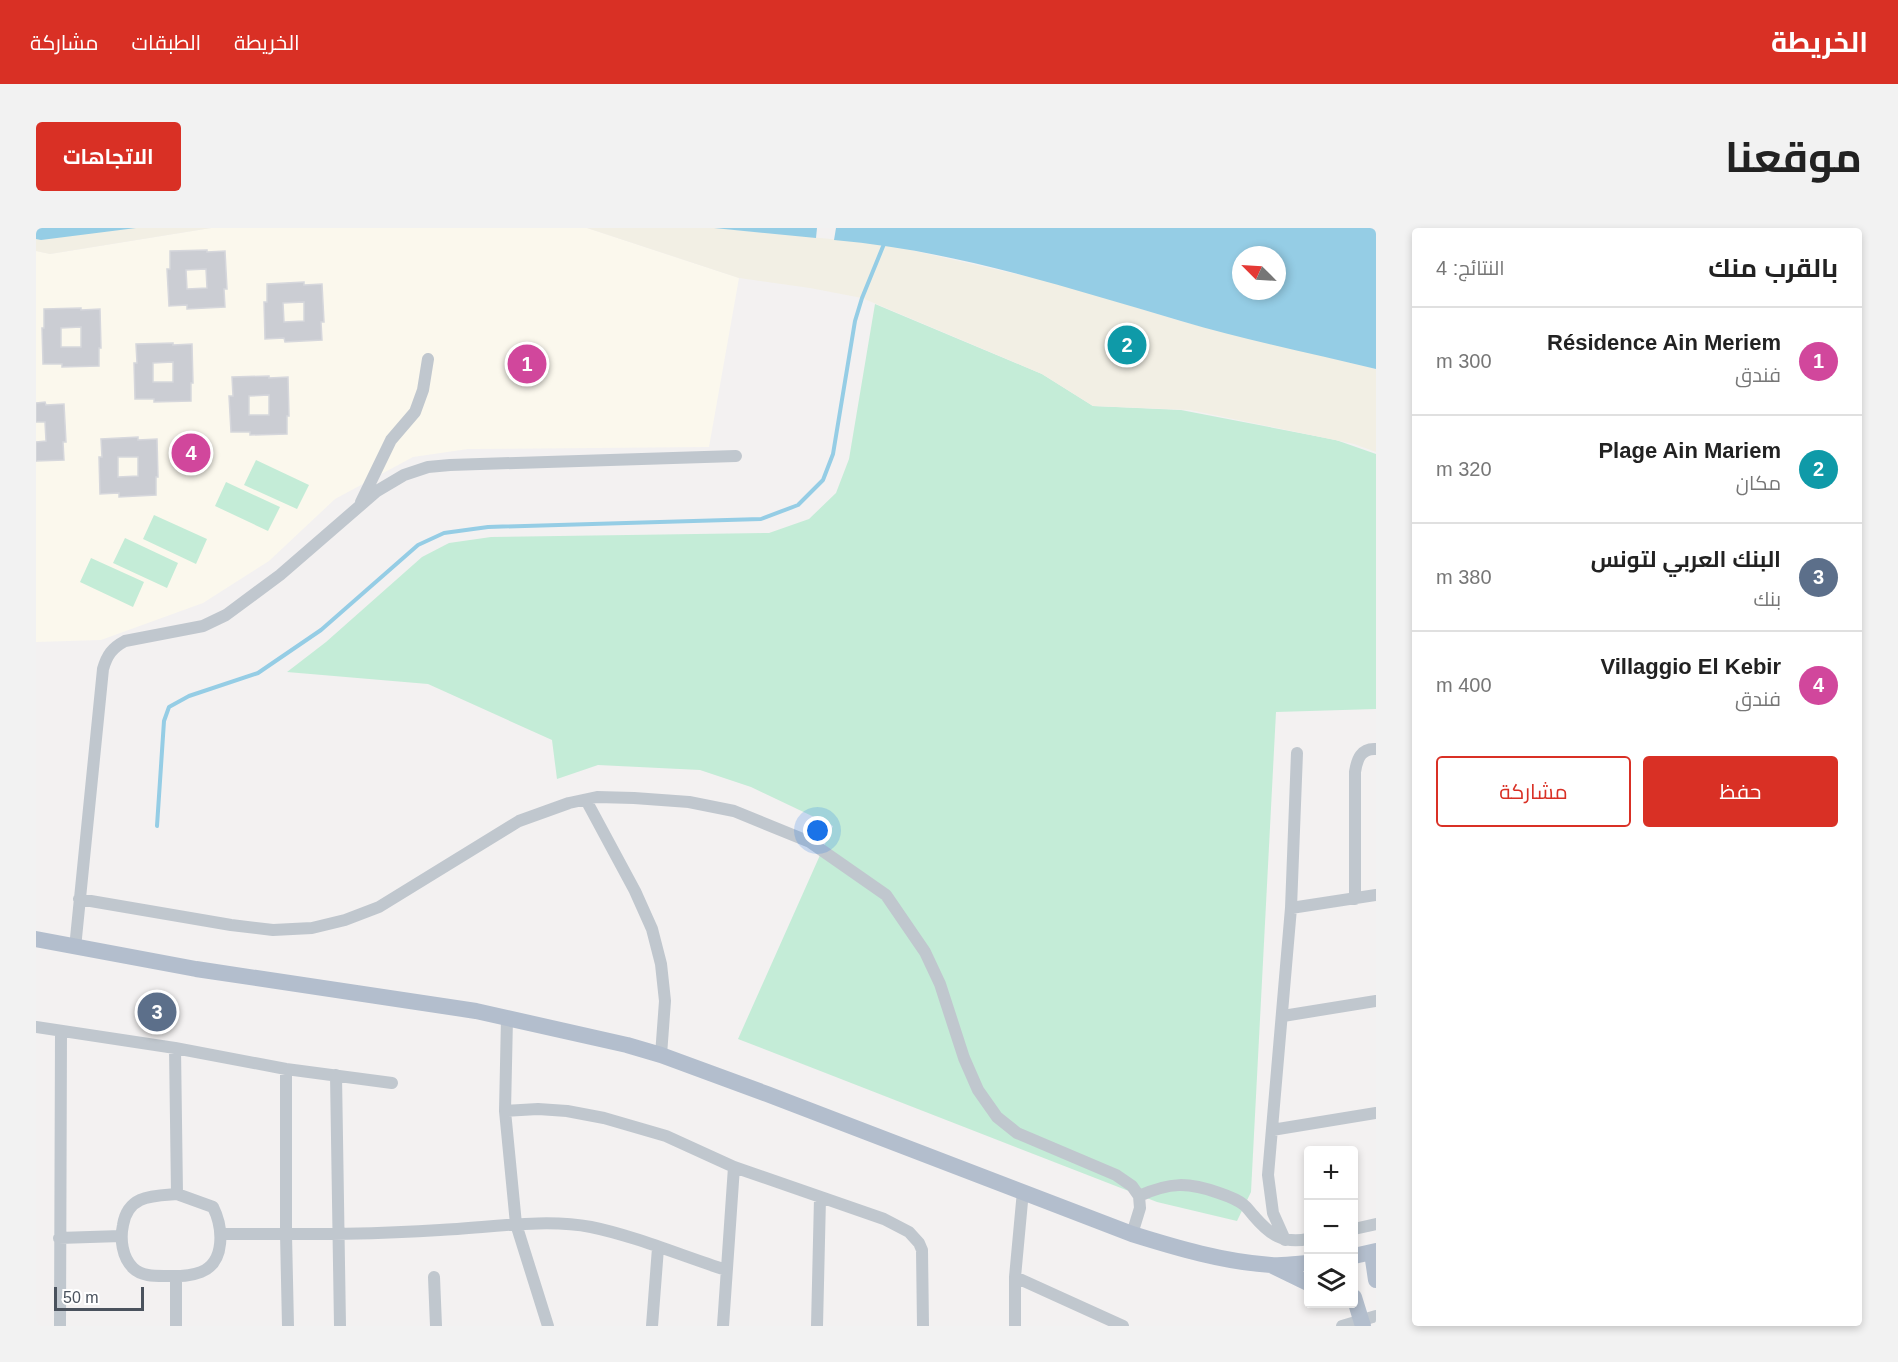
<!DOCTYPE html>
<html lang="ar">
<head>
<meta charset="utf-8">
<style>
	:root { --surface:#fff; --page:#f2f2f2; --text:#222; --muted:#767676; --line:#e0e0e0; --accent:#d93025 }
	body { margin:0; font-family:Arial,Cairo,sans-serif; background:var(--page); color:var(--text); direction:rtl }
	.controls { position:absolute; right:18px; bottom:18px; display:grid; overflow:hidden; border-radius:6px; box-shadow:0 3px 9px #0003 }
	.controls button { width:54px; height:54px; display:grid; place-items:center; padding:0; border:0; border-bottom:2px solid var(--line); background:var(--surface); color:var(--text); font:30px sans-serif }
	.compass { position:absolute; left:1196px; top:18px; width:54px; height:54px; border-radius:50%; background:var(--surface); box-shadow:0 3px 9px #0003; rotate:294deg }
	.scale { position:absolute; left:18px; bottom:15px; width:90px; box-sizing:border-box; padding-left:6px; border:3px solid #4a525d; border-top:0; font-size:16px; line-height:21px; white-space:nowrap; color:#4a525d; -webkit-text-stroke:4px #fff; paint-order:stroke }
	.you { position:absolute; left:782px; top:603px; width:21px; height:21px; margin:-15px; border:4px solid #fff; border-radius:50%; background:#1a73e8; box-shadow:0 0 0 9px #1a73e833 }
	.badge { display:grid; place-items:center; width:39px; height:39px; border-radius:50%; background:var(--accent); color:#fff; font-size:20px; font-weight:700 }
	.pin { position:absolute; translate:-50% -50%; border:3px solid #fff; box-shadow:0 2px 6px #0006 }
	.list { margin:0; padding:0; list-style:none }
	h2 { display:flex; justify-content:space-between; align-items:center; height:78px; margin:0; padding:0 24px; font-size:26px }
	h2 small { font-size:20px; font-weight:400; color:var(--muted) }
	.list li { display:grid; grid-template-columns:39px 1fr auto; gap:18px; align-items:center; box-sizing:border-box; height:108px; padding:0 24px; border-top:2px solid var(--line) }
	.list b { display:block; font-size:22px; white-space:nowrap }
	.list p { margin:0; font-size:20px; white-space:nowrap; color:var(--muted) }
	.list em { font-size:20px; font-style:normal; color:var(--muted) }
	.actions { display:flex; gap:12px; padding:18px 24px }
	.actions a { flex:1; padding:14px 0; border:2px solid var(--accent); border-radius:6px; text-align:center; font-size:21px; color:var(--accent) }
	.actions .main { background:var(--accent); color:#fff }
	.icon { flex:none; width:33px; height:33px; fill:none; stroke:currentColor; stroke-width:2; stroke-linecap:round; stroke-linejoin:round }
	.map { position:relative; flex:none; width:1340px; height:1098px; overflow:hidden; direction:ltr; border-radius:6px }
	header { display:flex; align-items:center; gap:36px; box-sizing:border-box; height:84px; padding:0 30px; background:var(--accent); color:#fff }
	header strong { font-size:28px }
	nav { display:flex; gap:33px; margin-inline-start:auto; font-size:21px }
	.intro { display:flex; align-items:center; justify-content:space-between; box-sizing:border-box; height:144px; padding:0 36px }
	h1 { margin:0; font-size:42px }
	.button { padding:15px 27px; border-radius:6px; background:var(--accent); color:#fff; font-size:21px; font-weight:700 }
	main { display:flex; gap:36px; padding:0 36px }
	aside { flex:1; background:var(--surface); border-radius:6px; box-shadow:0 3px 9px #0003 }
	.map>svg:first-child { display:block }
	.commercial { fill:#fbf8ed }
	.green { fill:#c4ecd7 }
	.sand { fill:#f2efe4 }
	.water { fill:#95cde5; fill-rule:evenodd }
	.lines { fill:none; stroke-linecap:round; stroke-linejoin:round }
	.stream { stroke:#95cde5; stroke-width:4 }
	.building { fill:#cbcdd3; stroke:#d6d7dc; stroke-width:1.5; fill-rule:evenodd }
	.minor { stroke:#c0c7ce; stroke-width:12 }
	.major { stroke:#b3becd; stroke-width:16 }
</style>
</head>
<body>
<header>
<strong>الخريطة</strong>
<nav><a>الخريطة</a><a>الطبقات</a><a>مشاركة</a></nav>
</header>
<div class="intro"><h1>موقعنا</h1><a class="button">الاتجاهات</a></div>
<main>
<aside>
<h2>بالقرب منك<small>النتائج: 4</small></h2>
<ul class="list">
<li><span class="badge" style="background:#d1479c">1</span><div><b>Résidence Ain Meriem</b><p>فندق</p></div><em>300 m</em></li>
<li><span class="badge" style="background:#0f9aa8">2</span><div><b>Plage Ain Mariem</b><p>مكان</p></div><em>320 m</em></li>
<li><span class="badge" style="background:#5c6f8a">3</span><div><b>البنك العربي لتونس</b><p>بنك</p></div><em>380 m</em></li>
<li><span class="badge" style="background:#d1479c">4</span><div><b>Villaggio El Kebir</b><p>فندق</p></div><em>400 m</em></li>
</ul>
<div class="actions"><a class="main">حفظ</a><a>مشاركة</a></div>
</aside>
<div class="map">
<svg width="1340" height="1098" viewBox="0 0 1340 1098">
	<rect width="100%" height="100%" fill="#f3f1f1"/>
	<!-- commercial -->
	<path class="commercial" d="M175,0H551L703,50L673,219L432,221L377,229L299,271L233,333L167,375L65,412L0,414V23L14,26Z"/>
	<!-- green -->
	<path class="green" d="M839,76L1006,146L1057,178L1145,182L1300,212L1340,226V481L1240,484L1215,964L1201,993L1121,974L702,811L797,598L715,559L664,542L562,537L521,551L516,512L392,456L251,444L290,414L386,329L413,315L455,309L733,305L773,291L800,265L813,231Z
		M220,232L273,257L261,281L208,257Z
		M190,254L244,279L232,303L179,278Z
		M118,287L171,311L160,336L107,311Z
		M89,310L142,335L131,360L77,335Z
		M55,330L108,354L97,379L44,354Z"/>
	<!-- sand -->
	<path class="sand" d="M100,0H175L14,26L0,23V11Z
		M551,0H678L848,16L1020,55L1148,94L1340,141V224L1318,216L1154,182L1057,178L1006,146L826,70L774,60L703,50Z"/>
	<!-- water -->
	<path class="water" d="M0,0H100L5,12L0,11Z
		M678,0H781L780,10Z
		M800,0H1340V141C1275,125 1209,112 1145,93C1031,60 917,22 798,12ZM1205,27H1241V63H1205Z"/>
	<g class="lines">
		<!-- stream -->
		<path class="stream" d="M121,598L128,493L133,479L153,468L222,445L285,402L382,317L408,305L452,299L725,291L762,277L787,252L797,226L819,93L826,70L848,16"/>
	</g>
	<!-- building -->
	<path class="building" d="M171,22V24L189,23L191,61H188L189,79L151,81V77L133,78L131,41H134V23ZM170,41L171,60L151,61L150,42Z
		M268,54V57L286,56L288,94H285L286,112L249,114L248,110L229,111L228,74H231V56ZM268,74V93L248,94L247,75Z
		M45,80V82L64,81L65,120H63V138L26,139V136H7L6,100H8V81ZM45,99V119H25V100Z
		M137,115V117L156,116L157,155H155V173L118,174V171H99L98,135H101L100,116ZM137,134V154H117V135Z
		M233,148V150L252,149L253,188H251V206L214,207V204H195L193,168H197L196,149ZM233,167V187H213V168Z
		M9,174L10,177L28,176L30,214H27L28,232L0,233V214L10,213L9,194H0V175Z
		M102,209V212L121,211L122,249H120V267L83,269V265L64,266L63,229H66L65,211ZM82,229H102V248L82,249Z"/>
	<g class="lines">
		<!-- minor -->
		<path class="minor" d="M325,274L355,212L379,184L387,162L392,131
			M550,572L599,663L616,701L625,736L629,773L625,827
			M43,671L195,697L237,702L276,700L309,692L343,679L483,593L533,575L561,569L598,570L653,574L698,583L774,614L850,667L889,724L904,756L928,830L942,862L961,889L981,905L1080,947L1096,958L1103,968L1104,980L1096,1006
			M1319,671V544C1321,531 1325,520 1340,521
			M1255,680L1340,667
			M39,720L67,441C71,427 76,420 89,413L167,398L190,387L244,347L341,263L368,247L392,239L414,237L700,228
			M1247,788L1340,773
			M471,790L469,883L480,996L512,1098
			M0,799L139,820L250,841L356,855
			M139,820L141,966
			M250,841V1006L252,1098
			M300,847L304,1098
			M469,883L502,881L531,883L568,890L630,908L698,939L848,991L873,1004L883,1015L886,1022L887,1098
			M1236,902L1340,885
			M141,966L177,979C187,999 190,1034 165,1044C153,1049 140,1048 128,1048C118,1048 105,1048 97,1040C86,1029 84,1011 87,997C92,967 116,968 141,966Z
			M1103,968C1134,954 1152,954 1183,965C1192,968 1201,971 1208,977C1212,980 1214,984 1217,987C1234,1007 1247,1016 1272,1011
			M1318,1001L1340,996
			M185,1006C258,1006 331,1007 404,1002C451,1000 509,990 555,999C599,1008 646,1028 690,1042
			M23,1010L85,1008
			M1249,1012L1237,985L1232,947L1255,680L1261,525
			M140,1048V1098
			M398,1049L400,1098
			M979,1049L1087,1098
			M24,1098L25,804
			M616,1098L622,1020
			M687,1098L698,939
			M781,1098L784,970
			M979,1098V1049L987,963
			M1306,1098L1340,1088"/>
		<!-- major -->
		<path class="major" d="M0,711L160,741L440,783L591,817L625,827L731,866L1096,1006C1141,1020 1188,1034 1235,1037C1247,1038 1260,1036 1272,1035
			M1336,1025L1340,1052
			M1318,1028L1340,1023
			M1237,1038L1272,1055
			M1318,1069L1327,1098"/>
	</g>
</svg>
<div class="controls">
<button>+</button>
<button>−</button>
<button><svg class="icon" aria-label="layers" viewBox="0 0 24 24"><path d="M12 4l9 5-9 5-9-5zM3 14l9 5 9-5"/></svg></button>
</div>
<svg class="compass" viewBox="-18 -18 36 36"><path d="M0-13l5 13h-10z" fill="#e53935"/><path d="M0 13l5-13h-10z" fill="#767676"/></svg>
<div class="scale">50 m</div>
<div class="you"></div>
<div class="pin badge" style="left:491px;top:136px;background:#d1479c">1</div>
<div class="pin badge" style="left:1091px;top:117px;background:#0f9aa8">2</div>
<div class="pin badge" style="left:121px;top:784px;background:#5c6f8a">3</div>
<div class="pin badge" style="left:155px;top:225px;background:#d1479c">4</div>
</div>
</main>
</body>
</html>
